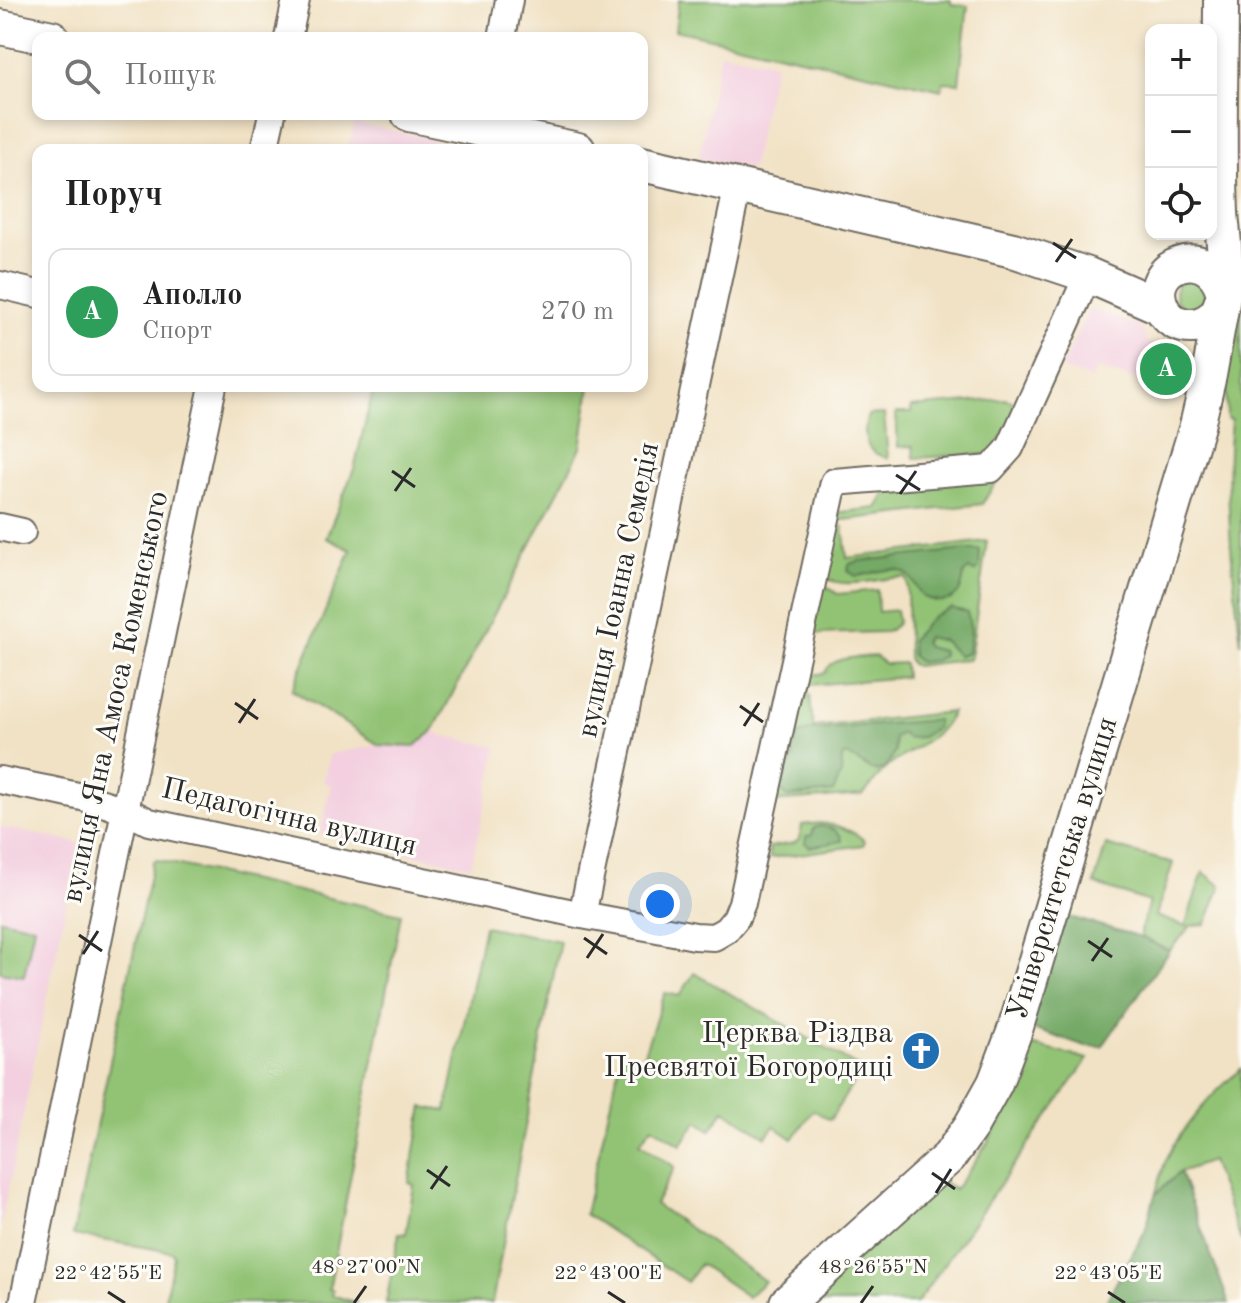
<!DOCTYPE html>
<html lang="uk">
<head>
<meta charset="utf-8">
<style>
	:root { --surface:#fff; --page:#f2f2f2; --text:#222; --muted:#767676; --line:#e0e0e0; --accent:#111827 }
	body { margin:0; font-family:"Old Standard TT",serif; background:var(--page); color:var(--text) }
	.controls { position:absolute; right:24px; top:24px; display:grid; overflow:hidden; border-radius:16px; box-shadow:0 4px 12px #0003 }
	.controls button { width:72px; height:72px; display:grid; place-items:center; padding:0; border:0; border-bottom:2px solid var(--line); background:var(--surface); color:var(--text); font:40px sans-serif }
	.you { position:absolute; left:660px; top:904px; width:28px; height:28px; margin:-20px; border:6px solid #fff; border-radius:50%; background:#1a73e8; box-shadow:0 0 0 12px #1a73e833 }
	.badge { display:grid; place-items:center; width:52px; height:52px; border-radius:50%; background:var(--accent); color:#fff; font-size:26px; font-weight:700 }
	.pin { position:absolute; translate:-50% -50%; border:4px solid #fff; box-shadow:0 2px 8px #0006 }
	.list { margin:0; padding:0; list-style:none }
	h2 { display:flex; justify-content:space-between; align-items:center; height:104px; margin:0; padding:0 32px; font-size:34px }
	h2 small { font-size:26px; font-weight:400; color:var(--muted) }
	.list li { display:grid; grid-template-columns:52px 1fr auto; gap:24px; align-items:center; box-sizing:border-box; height:128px; margin:0 16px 16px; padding:0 16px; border:2px solid var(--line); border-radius:16px }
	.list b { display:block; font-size:30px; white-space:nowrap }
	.list p { margin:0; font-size:26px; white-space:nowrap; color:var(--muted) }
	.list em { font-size:26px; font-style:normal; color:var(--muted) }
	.icon { flex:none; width:44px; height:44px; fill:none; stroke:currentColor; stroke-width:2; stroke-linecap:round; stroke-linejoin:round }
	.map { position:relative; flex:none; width:1241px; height:1303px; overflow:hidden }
	.search { position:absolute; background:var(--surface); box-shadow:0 4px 12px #0003; left:32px; top:32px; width:616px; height:88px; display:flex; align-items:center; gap:20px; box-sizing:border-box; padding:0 28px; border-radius:16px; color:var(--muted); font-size:30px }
	.panel { position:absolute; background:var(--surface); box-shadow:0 4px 12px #0003; left:32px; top:144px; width:616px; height:248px; border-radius:16px }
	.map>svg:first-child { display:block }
	.built { fill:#f3cfdf }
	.green { fill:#92c374; stroke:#5e7750; stroke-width:2 }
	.forest { fill:#75a966; stroke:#506a48; stroke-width:2 }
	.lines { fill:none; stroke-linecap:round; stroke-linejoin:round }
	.minor-casing { stroke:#706b61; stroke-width:30 }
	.major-casing { stroke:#706b61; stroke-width:38 }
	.minor { stroke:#fff; stroke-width:26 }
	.major { stroke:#fff; stroke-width:34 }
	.ticks { fill:none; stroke:#2b2b2b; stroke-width:3 }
	.labels { text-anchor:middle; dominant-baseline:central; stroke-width:6; stroke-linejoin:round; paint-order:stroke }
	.street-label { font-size:30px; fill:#2b2b2b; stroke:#fdfcf7 }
	.poi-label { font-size:30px; fill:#2b2b2b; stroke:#fdfcf7; text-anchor:end }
	.ticks-label { font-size:20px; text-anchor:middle; fill:#2b2b2b; stroke:#fdfcf7; stroke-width:6; stroke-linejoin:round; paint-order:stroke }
</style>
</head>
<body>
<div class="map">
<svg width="1241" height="1303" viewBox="0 0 1241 1303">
	<rect width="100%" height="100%" fill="#fdfcf7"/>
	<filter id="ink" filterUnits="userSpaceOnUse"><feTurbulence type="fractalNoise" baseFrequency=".0125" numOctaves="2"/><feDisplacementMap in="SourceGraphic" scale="16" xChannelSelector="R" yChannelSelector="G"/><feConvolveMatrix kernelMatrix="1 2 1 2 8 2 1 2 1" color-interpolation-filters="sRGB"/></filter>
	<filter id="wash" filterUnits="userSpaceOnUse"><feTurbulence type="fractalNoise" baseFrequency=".006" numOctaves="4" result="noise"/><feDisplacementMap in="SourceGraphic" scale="32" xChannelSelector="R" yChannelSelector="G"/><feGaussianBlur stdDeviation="1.8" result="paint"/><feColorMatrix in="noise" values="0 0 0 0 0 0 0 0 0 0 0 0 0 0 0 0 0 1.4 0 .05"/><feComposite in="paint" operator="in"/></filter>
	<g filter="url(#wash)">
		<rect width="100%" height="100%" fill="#f1e2c5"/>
		<!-- built -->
		<path class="built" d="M1237,0H1241V172L1237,171Z
			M720,52L775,63L751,169L699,158Z
			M355,123L434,139L432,150H348Z
			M1089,309L1140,326L1147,342L1181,354L1188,368L1181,392L1096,369L1092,379L1061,369Z
			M433,731L439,735L498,747L471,867L320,834L331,785L323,782L330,754L379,745L414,747Z
			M0,827L79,843L0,1229Z"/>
		<!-- green -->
		<path class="green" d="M679,0H951V4L968,6L959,83L943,82L942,90L675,30Z
			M1175 294a16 16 0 1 1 32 0a16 16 0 1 1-32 0Z
			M1241,289V643C1232,569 1224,495 1231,420L1227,419L1226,381Z
			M374,386H590L581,448L433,731L414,747L379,745L292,690L351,550L326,538L354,469Z
			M1005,399L1012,401L1017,409L993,454L914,458L913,446L898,447L896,413H911V407Z
			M884,414L888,458C864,453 862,436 868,415Z
			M1003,472L982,504L834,521L835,513L877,508L886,493L893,487Z
			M843,526L847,558L987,541L970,659L916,666L911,664L908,658L907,582L905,577C880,577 846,591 823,577L833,527Z
			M826,586L838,594L877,590L878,612L896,610L898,623L887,632L814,634L819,588Z
			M875,656L885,664L904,663L905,677L798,686V677L825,673C831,655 859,658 875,656Z
			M795,695H810L813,727L952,712C943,736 909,750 889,766C879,774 872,785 863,795L772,802Z
			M820,823C836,825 853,830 865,841L863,845L770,858L769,847L794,843L800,839L802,825Z
			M1106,845L1173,863L1156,916L1185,926L1203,872L1221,886L1206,924L1188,926L1190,927L1169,951L1141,937V929L1149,902L1094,884Z
			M157,860L401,914L329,1289L333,1290L332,1295L357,1303H164L174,1256L172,1252L73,1235L153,861Z
			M0,919L34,926L24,976L0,972Z
			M484,926L560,941L492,1303H386L399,1233L406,1234L414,1185L409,1183L423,1107L446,1111Z
			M694,973L862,1069L830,1120L813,1110L793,1139L774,1126L766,1137L724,1110L711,1130L697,1121L681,1145L652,1126L640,1143L675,1167L655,1204L765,1281L748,1297L700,1264L687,1282L585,1214L622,1053L641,1062L665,993L680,996Z
			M1030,1045L1088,1059L917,1303H803L939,1178L954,1190C983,1156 1021,1089 1030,1045Z
			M1241,1069V1241L1211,1161L1180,1172L1155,1195C1159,1183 1162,1169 1167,1158C1183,1125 1214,1092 1241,1069Z"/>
		<!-- forest -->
		<path class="forest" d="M965,550H980L979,569L974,572L969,569L964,573C962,599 948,607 923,597C918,591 914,581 908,575C895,563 871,575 856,576L848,571L849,564L859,561Z
			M951,608L967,612L971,630L968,653L958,656L944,641L927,637L924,642L927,647L942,651L943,656L935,660L919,662L912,656L911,640L933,616Z
			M937,720L936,727L922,737L907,738L902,733L894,737L895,752L885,769L874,771L847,755L842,757L841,775L833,792L788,797L780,790V780L794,757L791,750L798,735L811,730Z
			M820,826C831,828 840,829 842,841L810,847L805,843L806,837L812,835L814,828Z
			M1066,916L1141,937L1169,951L1102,1047L1086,1046L1029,1028Z
			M1180,1172L1229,1303H1105L1145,1231L1155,1195Z"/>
	</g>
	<g filter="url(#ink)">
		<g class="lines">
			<defs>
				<path id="minor" d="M288,38L296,0
					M502,38L509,0
					M264,150L272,114
					M0,285L38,294
					M0,527L22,532
					M0,780C51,791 103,797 149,822L582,915L695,936L714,937L726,930L736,918L742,903L834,482L991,469L1010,448L1088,275
					M582,915L738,185
					M23,1303L213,386"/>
				<path id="major" d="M1221,0C1221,71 1218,142 1221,213C1223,239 1230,280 1221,304C1216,320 1199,329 1183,325C1173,323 1165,316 1161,306C1144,266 1207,240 1223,290
					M0,27L52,38
					M409,114L578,150
					M642,164L1013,250L1088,275L1161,307
					M787,1303L949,1157L971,1126L995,1083L1015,1030L1197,426L1209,375L1222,303"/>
			</defs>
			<!-- minor casing -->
			<use href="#minor" class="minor-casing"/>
			<!-- major casing -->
			<use href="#major" class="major-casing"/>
			<!-- minor -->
			<use href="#minor" class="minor"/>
			<!-- major -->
			<use href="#major" class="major"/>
		</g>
	</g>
	<!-- ticks -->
	<path class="ticks" d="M1053,243L1076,258M1056,262L1072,239M392,471L415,487M896,475L920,490M395,491L411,468M900,494L916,471M235,703L258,719M740,706L763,722M239,723L255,699M744,726L759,703M79,935L102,951M584,938L607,954M1088,941L1112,957M83,954L98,931M587,958L603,934M1092,961L1108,938M427,1170L450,1186M932,1173L955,1189M431,1189L447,1166M936,1193L951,1169M108,1292L125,1303M608,1292L625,1303M1108,1292L1125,1303M354,1303L366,1286M861,1303L873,1286"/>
	<!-- icons -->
	<defs>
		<symbol id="church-disc" viewBox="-11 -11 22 22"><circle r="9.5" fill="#1f6fb2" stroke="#fdfcf7"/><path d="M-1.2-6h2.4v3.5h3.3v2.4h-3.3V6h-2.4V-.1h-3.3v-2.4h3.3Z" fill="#fff"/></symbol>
	</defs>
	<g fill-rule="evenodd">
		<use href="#church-disc" x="899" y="1029" width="44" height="44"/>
	</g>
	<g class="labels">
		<!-- street labels -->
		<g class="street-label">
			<text transform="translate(619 590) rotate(-78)">вулиця Іоанна Семедія</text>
			<text transform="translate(116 697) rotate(-78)">вулиця Яна Амоса Коменського</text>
			<text transform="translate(289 818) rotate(13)">Педагогічна вулиця</text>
			<text transform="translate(1063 869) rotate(-73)">Університетська вулиця</text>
		</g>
		<!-- poi labels -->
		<g class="poi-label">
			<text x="893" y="1034">Церква Різдва<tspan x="893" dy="34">Пресвятої Богородиці</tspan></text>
		</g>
	</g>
	<g class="ticks-label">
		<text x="366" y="1273">48°27'00"N</text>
		<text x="873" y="1273">48°26'55"N</text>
		<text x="108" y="1279">22°42'55"E</text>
		<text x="608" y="1279">22°43'00"E</text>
		<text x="1108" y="1279">22°43'05"E</text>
	</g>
</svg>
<div class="controls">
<button>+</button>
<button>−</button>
<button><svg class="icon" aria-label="locate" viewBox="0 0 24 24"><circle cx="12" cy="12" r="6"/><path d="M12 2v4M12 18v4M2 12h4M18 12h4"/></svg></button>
</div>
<div class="you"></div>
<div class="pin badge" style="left:1166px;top:369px;background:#2e9e5b">A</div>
<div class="search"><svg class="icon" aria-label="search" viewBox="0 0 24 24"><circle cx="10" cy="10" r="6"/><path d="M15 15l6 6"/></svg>Пошук</div>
<section class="panel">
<h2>Поруч<small></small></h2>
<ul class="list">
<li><span class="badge" style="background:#2e9e5b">A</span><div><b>Аполло</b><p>Спорт</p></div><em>270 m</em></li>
</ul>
</section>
</div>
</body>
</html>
